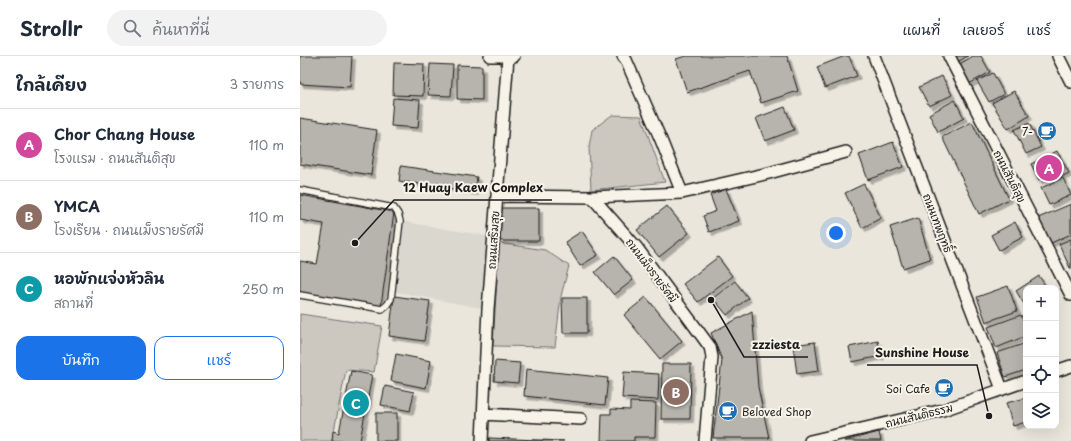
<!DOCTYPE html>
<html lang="th">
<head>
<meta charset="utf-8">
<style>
	:root { --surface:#fff; --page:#f2f2f3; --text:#1f2937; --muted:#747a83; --line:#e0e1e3; --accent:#1a73e8 }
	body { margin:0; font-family:"Playpen Sans","Playpen Sans Thai",sans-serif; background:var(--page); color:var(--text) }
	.controls { position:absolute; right:12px; bottom:12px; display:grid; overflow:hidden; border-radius:8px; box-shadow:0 4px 16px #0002 }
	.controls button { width:36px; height:36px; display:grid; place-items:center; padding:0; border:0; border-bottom:1px solid var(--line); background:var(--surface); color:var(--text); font:20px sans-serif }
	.you { position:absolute; left:536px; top:177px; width:14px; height:14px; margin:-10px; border:3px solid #fff; border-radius:50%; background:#1a73e8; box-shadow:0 0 0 6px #1a73e833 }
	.badge { display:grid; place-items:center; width:26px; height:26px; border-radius:50%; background:var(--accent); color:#fff; font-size:13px; font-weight:700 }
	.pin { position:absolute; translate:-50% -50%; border:2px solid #fff; box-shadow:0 1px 4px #0006 }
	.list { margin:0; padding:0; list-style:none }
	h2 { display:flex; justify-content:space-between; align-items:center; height:52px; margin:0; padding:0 16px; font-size:17px }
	h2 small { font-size:13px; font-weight:400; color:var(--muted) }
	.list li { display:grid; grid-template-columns:26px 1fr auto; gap:12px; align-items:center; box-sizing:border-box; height:72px; padding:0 16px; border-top:1px solid var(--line) }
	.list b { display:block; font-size:15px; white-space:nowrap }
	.list p { margin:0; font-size:13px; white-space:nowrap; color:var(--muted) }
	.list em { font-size:13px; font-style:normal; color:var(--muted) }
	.actions { display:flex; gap:8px; padding:12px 16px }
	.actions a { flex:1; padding:9px 0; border:1px solid var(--accent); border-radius:12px; text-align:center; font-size:14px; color:var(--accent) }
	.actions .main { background:var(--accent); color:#fff }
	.icon { flex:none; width:22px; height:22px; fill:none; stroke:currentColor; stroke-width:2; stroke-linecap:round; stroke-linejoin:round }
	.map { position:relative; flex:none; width:771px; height:385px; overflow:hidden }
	header { display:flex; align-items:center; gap:24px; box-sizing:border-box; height:56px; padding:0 20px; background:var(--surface); border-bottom:1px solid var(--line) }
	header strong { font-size:19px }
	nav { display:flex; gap:22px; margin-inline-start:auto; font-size:14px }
	.search { width:280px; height:36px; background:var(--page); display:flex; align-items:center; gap:10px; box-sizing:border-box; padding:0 14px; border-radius:22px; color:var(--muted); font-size:15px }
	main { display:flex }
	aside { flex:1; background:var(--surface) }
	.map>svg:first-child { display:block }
	.built { fill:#dad7ce }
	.green { fill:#ccc8c0; stroke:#74726e }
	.building { fill:#b6b4ac; stroke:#1c1c1c; filter:url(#shadow) }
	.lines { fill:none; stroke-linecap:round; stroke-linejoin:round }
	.lane-casing { stroke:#1c1c1c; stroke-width:8 }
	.street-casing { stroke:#1c1c1c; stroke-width:14 }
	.lane { stroke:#f7f3e8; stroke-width:5.5 }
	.street { stroke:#f7f3e8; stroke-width:11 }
	.labels { text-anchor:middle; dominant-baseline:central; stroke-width:4; stroke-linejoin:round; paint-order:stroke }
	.poi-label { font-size:11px; fill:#1c1c1c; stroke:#f7f3e8; text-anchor:end }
	.street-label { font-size:11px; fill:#1c1c1c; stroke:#f7f3e8 }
	.leader { fill:none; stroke:#1c1c1c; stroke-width:1.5 }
	.callout-dot { fill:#1c1c1c; stroke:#f7f3e8; stroke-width:1.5 }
	.callout-label { font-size:12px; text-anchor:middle; font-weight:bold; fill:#1c1c1c; stroke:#f7f3e8; stroke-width:4; stroke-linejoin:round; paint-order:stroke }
</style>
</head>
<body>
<header>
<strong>Strollr</strong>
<div class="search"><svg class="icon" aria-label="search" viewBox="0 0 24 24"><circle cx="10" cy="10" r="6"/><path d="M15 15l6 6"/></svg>ค้นหาที่นี่</div>
<nav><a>แผนที่</a><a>เลเยอร์</a><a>แชร์</a></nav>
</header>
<main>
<aside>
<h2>ใกล้เคียง<small>3 รายการ</small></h2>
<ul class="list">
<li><span class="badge" style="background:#d1479c">A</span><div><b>Chor Chang House</b><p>โรงแรม · ถนนสันติสุข</p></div><em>110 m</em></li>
<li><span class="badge" style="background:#8d6e63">B</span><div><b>YMCA</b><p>โรงเรียน · ถนนเม็งรายรัศมี</p></div><em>110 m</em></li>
<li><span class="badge" style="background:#0f9aa8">C</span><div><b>หอพักแจ่งหัวลิน</b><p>สถานที่</p></div><em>250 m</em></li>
</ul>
<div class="actions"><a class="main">บันทึก</a><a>แชร์</a></div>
</aside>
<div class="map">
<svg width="771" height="385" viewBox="0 0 771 385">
	<defs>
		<filter id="shadow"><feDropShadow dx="3.5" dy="3.5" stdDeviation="0" flood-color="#0004"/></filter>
	</defs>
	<rect width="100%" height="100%" fill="#eae6dc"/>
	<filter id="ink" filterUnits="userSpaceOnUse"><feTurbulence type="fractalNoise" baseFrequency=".025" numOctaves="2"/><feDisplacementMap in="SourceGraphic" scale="8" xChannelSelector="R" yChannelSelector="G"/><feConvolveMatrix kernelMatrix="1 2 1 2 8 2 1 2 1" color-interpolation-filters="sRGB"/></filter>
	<g filter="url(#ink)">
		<!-- built -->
		<path class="built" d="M100,165L193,181L186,253L92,235Z"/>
		<!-- green -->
		<path class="green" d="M312,59L341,60L365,126L291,134L289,91L292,74Z
			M199,187L245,194L269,210L261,240L255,291L193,290Z
			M0,258L82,270L74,316L46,314L32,385H0Z"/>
		<!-- building -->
		<path class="building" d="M0,0H52L50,31L0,28Z
			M386,0H487L498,35L461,47L450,15L387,36L376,3Z
			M545,0H549L557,20L525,32L517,11Z
			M653,0H668L657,6Z
			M673,0H681L690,16L669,28L658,9Z
			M94,7L124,8L123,40L93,39Z
			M130,8L153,9L151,40L128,39Z
			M157,9L182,10V44L157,43Z
			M693,17L704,38L689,46L677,25Z
			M642,20L652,39L629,50L619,31Z
			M714,35L729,60L708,73L692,47Z
			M93,42L120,44L118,72L91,70Z
			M655,44L664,62L638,76L629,58Z
			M485,51L494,74L465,85L456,62Z
			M0,62L77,74L71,119L0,108Z
			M672,66L709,143L679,158L642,81Z
			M729,67L741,91L726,98L714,74Z
			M593,86L603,111L568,124L559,99Z
			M757,95L769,117L759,122L755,115L739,124L731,108Z
			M101,110L177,121L175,136L99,125Z
			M763,122L771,139L749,149L741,132Z
			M564,128L581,162L562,172L545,137Z
			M426,133L439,165L409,176L403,160L416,155L410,139Z
			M0,139L94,156L81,250L0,236V205L17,208L24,168L0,164Z
			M771,148V178L749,188L738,162Z
			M367,150L389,177L359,201L337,174Z
			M200,152H239V185H200Z
			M618,162L630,203L603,212L590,171Z
			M715,166L723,181L699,194L691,179Z
			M282,175L298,199L280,210L265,186Z
			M771,183V212H770L759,188Z
			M314,200L333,224L314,239L295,216Z
			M418,201L432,220L398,246L383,228Z
			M739,220L747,232H726V251L716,235Z
			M435,225L448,242L427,259L413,242Z
			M708,230L717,255L686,266L677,241Z
			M94,240L130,245L124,285L89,280Z
			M346,241L382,285L360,303L324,259Z
			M262,242H287V277H263Z
			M452,255L458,331L469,382H413L422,304L411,277Z
			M721,259L726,271V280L696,292L688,271Z
			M578,285L581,300L552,306L549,291Z
			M515,286L519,315L497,318L493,289Z
			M726,287V314L705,321L697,297Z
			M96,298L131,305L126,332L91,325Z
			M195,305L220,307L218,327L194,325Z
			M362,308H391L390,363H361Z
			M226,313L308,322L305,349L224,340Z
			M51,315L72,319L60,385H32L33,375L39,377Z
			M324,316L359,318L358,344L322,342Z
			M85,330L114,336L110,355L81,349Z
			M726,342V366L713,370L706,347Z
			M330,346L356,347L355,381H334V385H301L302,358H311V353L330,354Z
			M76,357H97V385H76Z
			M579,376L581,385H544Z
			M189,382L264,385H189Z"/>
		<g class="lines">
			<defs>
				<path id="lane" d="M0,134L94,152L98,158L100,165L91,243L87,249L82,253L0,239"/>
				<path id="street" d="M190,0H214
					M323,0L326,4L361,84L382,137
					M574,0L702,333
					M649,0L771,239
					M758,0L771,26
					M197,140L292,141L382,137L469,117L546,96
					M292,141L337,192L410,291L412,301L405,385
					M756,315L771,310
					M183,358L281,363
					M182,385L188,253L208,1
					M510,385L643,354L726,325"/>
			</defs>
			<!-- lane casing -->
			<use href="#lane" class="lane-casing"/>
			<!-- street casing -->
			<use href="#street" class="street-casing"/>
			<!-- lane -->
			<use href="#lane" class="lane"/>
			<!-- street -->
			<use href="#street" class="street"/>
		</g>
	</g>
	<!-- icons -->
	<defs>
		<symbol id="cafe-disc" viewBox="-11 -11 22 22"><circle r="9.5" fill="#1f6fb2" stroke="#f7f3e8"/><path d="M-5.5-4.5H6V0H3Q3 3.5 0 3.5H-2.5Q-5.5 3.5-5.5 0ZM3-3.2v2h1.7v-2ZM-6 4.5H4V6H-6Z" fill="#fff"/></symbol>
	</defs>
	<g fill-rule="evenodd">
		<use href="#cafe-disc" x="736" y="64" width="22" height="22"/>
		<use href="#cafe-disc" x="633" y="321" width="22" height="22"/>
		<use href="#cafe-disc" x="417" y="344" width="22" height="22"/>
	</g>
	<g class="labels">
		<!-- poi labels -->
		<g class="poi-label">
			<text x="733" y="75">7-</text>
			<text x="630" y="332">Soi Cafe</text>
			<text x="442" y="355" text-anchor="start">Beloved Shop</text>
		</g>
		<!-- street labels -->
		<g class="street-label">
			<text transform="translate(710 120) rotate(63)">ถนนสันติสุข</text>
			<text transform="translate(638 167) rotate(69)">ถนนเทพฤทธิ์</text>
			<text transform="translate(193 184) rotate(-86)">ถนนเสริมสุข</text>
			<text transform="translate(352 214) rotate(53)">ถนนเม็งรายรัศมี</text>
			<text transform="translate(619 359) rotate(-14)">ถนนสันติธรรม</text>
		</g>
	</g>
	<!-- callouts -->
	<path class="leader" d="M55 187L94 144H252M411 244L444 301H508M689 360L677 309H567"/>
	<g class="callout-dot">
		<circle cx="55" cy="187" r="4"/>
		<circle cx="411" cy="244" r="4"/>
		<circle cx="689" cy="360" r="4"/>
	</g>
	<g class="callout-label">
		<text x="173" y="136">12 Huay Kaew Complex</text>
		<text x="476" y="293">zzziesta</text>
		<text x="622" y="301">Sunshine House</text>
	</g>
</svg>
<div class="controls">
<button>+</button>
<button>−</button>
<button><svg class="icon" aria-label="locate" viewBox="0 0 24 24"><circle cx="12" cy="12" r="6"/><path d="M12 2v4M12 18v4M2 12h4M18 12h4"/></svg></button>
<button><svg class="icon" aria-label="layers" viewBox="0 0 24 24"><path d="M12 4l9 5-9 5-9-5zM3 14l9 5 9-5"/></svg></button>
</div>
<div class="you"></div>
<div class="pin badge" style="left:749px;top:112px;background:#d1479c">A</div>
<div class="pin badge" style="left:376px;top:336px;background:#8d6e63">B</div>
<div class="pin badge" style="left:56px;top:347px;background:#0f9aa8">C</div>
</div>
</main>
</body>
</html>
